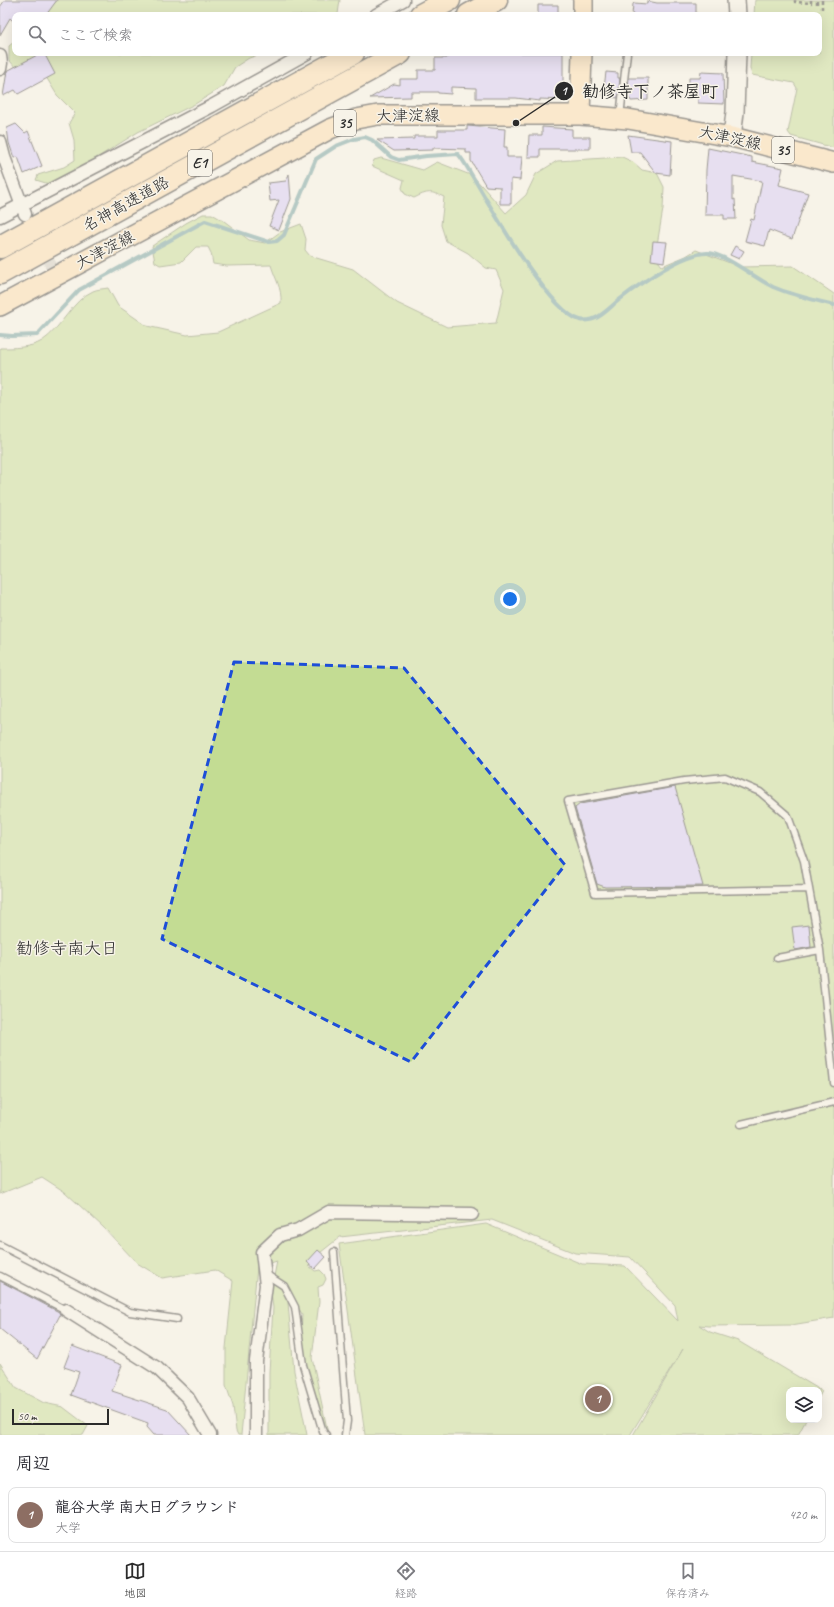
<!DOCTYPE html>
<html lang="ja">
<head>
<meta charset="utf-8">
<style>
	:root { --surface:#fff; --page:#f7f7f7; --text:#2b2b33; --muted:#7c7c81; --line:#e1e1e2; --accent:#2b2b2b }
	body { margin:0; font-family:Caveat,"Klee One",sans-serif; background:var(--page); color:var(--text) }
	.controls { position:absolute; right:12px; bottom:12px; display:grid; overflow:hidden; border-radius:8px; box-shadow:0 4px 16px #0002 }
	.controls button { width:36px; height:36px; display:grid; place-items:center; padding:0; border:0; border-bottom:1px solid var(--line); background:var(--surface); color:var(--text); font:20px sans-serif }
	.scale { position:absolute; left:12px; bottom:10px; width:97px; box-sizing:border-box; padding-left:4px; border:2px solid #2b2b2b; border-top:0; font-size:11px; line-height:14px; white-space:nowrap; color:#2b2b2b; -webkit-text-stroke:3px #f7f3e8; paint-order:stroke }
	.you { position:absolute; left:510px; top:599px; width:14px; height:14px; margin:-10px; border:3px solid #fff; border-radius:50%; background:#1a73e8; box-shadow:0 0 0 6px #1a73e833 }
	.badge { display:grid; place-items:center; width:26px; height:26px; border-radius:50%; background:var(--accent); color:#fff; font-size:13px; font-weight:700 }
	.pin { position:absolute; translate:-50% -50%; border:2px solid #fff; box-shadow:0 1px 4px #0006 }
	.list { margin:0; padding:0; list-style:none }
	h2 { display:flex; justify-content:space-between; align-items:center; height:52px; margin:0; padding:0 16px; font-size:17px }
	h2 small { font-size:13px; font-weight:400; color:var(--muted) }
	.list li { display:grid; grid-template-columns:26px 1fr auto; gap:12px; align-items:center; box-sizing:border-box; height:56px; margin:0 8px 8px; padding:0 8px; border:1px solid var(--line); border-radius:8px }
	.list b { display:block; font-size:15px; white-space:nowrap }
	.list p { margin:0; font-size:13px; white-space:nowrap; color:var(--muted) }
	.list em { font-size:13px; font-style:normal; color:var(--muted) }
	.icon { flex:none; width:22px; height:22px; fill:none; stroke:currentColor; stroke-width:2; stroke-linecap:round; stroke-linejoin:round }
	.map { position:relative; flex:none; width:834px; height:1435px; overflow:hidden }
	.search { position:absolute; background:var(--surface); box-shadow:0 4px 16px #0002; left:12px; right:12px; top:12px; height:44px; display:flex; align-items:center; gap:10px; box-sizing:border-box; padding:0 14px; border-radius:8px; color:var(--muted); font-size:15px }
	.sheet { height:116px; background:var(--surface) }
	nav { display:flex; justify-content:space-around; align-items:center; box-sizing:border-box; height:56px; border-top:1px solid var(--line); background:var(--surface); font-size:11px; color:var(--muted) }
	nav a { display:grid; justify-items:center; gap:2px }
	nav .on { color:var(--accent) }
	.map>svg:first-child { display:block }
	.green { fill:#c3dc93; stroke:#77845f }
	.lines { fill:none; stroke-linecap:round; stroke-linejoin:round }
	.stream { stroke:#66989a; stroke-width:4 }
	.building { fill:#d3c8fb; stroke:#2b2b2b }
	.street-tunnel { stroke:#cecbc2; stroke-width:12; stroke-dasharray:12 6; stroke-linecap:butt }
	.lane-casing { stroke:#2b2b2b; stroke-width:9 }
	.street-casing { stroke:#2b2b2b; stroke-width:15 }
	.secondary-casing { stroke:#2b2b2b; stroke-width:20 }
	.primary-casing { stroke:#2b2b2b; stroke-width:22 }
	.highway-casing { stroke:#2b2b2b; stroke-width:25 }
	.path { stroke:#2b2b2b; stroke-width:2.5; stroke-dasharray:3 3; stroke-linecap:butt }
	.lane { stroke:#f7f3e8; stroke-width:6 }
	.street { stroke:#f7f3e8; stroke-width:12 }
	.secondary { stroke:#f7f3e8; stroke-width:17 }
	.primary { stroke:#fddcac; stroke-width:19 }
	.highway { stroke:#fddcac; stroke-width:22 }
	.marked { fill:none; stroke:#1d4ed8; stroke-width:3; stroke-dasharray:8 5; stroke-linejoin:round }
	.labels { text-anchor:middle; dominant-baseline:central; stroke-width:3; stroke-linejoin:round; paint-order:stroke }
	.shield { fill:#f7f3e8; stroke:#686764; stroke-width:1 }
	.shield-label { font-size:15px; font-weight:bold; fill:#2b2b2b }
	.street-label { font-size:16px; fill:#2b2b2b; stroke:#f7f3e8 }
	.neighbourhood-label { font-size:17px; fill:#2b2b2b; stroke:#f7f3e8 }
	.leader { fill:none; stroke:#2b2b2b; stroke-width:1.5 }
	.callout-dot { fill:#2b2b2b; stroke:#f7f3e8; stroke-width:1.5 }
	.mark-label { font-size:12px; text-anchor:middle; font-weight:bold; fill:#fff }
	.callout-label { font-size:17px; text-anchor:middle; font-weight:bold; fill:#2b2b2b; stroke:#f7f3e8; stroke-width:3; stroke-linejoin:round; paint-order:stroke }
</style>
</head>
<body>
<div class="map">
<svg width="834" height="1435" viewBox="0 0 834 1435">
	<rect width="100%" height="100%" fill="#f7f3e8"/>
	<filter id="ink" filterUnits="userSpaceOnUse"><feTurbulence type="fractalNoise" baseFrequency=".025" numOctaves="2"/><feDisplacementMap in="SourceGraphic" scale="8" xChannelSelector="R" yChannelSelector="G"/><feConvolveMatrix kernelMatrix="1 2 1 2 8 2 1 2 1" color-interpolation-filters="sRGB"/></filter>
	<g filter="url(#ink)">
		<!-- green -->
		<path class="green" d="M58,0H340L338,14L334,15H43Z
			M755,0H834V148L791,136L788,132L797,88L794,83L752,75L750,68L751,53H819V15H754Z
			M15,41V53H264L249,58L235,67L224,86L195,104L138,132L79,169L49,184L36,180L38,175L64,167L75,160L74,140L69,123L75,113L57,95L43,72L19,71L9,60V46Z
			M622,157L633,162L642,170L657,173L664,187L663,209L655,257L662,266L686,256L696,250L740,267L793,266L834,294V1318L791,1325L709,1326L699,1325L710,1332L738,1341L822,1391L819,1397V1390H789V1420H806L798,1435H633L683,1349L630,1435H365L339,1244L486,1224L582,1264L625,1266L678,1321L675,1305L630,1257L575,1253L492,1220L340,1237L311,1260L309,1266L315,1271L320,1270L324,1274L326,1279L323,1285L318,1287L319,1302L312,1358L328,1433L324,1434L302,1352L301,1336L302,1314L293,1298L288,1303L294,1371L307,1435H269V1372L273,1308L271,1292L277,1261L257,1267L241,1435H238L236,1431L233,1406L226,1385V1348L233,1281L215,1270L162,1278L137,1263L103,1227L65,1192L42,1177L0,1194V348C12,348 31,348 42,341C61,329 72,300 93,291C97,289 103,289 108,288L118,306L147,326L187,335L218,332L281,303C282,287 275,279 271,265L227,266L213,264L211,253L208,247H196L181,262L160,265L155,262L152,246L186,223L203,214H212L224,221L249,240L265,243L280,232L301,224L306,239L305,250L310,256L353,269L397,303L447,327L496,323L504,289L496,270L486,268L468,253L446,241L441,225L444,197C431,191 428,191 414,198L405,194L402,188L404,180L372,166L374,160L381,158L423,170L437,162L473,176L506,213L526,195L536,174L557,161Z
			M0,1363L16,1388L44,1403L63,1407L88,1426L83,1435H0Z"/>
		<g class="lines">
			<!-- stream -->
			<path class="stream" d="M0,335L12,336L37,335L79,290L205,221L269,242L277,241L284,235L316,159L336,146L354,139L365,137L372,140L391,157L399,160L426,156L458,154C465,162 470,173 476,182C493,211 549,311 580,320C583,321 587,320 589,320C600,319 611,306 619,300C638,285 685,251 709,253C727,255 756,279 773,287C792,295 814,300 834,305"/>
		</g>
		<!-- building -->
		<path class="building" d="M5,0H57L46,15H15V23L10,18L0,35V7Z
			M647,1L657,3H696V15H632L633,4L634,3L647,4Z
			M538,5H558V15H538Z
			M41,53H44L55,74L18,94L15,90L3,96L7,71Z
			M447,53H563V100L540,99V101L516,98H476V88L451,87V94L438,93V92H411V97L370,98L394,84L400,85V79H418V70H435V58H447Z
			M606,72L618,73V78H620L618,98L603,96Z
			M701,72L723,73L724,104L698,103V95L689,94V78H700Z
			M629,78H648V100L631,101L630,99L627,98Z
			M16,124L25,133L28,131L42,166L24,174L18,157L14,158L9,143L7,128Z
			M467,126L505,129L504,147H507V157H522L520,180L511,179V204H500V187L486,186L471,161V153H466V149L433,148V150L394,151L377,140L414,139V136H438V130H467Z
			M542,127L572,129V137H590V149H540V157H528L529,135H542Z
			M628,135L672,141L670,175L656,173L640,152H631Z
			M708,148L752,157V162L783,168L779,185L808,193L792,239L769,230L765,246L745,241L751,219L754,220L762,181L733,176V200L735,199L736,219H724V215H705L706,170Z
			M289,174L291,199L279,230L269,226L279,200L270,201L268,183L286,181Z
			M653,241L667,242L664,262L651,260Z
			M735,246L744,251L739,259L730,255Z
			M675,787L703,886L605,887L597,884L575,808L580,804Z
			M809,925L811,947L795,950L792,927Z
			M318,1250L326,1257L315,1269L307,1262Z
			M0,1281L59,1312L60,1315L37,1359L0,1329Z
			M72,1346L122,1365L112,1391L167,1409L191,1435H154L147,1427L148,1423L71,1395L79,1372L64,1367Z"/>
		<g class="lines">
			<!-- street-tunnel -->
			<path class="street-tunnel" d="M40,245L52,267"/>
			<defs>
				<path id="lane" d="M620,117L627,53
					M809,889L595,893L568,801L684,781L725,777L760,792L788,816L804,861L820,950L834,1083
					M777,958L820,950
					M741,1124L834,1102
					M0,1245L130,1312L177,1319
					M334,1252L347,1421L345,1435
					M264,1273L284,1286L295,1307L303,1365L323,1432L326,1435
					M0,1276L66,1310"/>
				<path id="street" d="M376,15L403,0
					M0,56L1,63L0,69
					M0,142L4,157L25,214
					M0,216L212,106L307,53
					M66,1310L157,1368L188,1398L210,1435
					M256,1435V1361L266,1285L262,1252L280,1235L298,1230L329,1212L472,1214"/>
				<path id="secondary" d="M736,0L737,15
					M732,137L735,112L737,53"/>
				<path id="primary" d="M583,15V0
					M580,115L582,53
					M0,306L330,129L356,119L378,115H580L628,119L732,137L834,163"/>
				<path id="highway" d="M421,15L449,0
					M469,15L496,0
					M0,247L353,53
					M0,273L400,53"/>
			</defs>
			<!-- lane casing -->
			<use href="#lane" class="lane-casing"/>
			<!-- street casing -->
			<use href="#street" class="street-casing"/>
			<!-- secondary casing -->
			<use href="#secondary" class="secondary-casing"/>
			<!-- primary casing -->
			<use href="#primary" class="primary-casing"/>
			<!-- highway casing -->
			<use href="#highway" class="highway-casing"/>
			<!-- path -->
			<path class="path" d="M795,0V2L811,3V0
				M822,0V9
				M817,1V7"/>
			<!-- lane -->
			<use href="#lane" class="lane"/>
			<!-- street -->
			<use href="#street" class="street"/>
			<!-- secondary -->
			<use href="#secondary" class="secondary"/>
			<!-- primary -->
			<use href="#primary" class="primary"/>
			<!-- highway -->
			<use href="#highway" class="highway"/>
		</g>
	</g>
	<!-- marked area -->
	<path d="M0 0H834V1435H0ZM234,662L404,668L565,865L411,1062L162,939Z" fill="#f7f3e8" fill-opacity=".55" fill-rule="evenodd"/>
	<path class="marked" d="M234,662L404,668L565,865L411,1062L162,939Z"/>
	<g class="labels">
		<!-- shield labels -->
		<g class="shield">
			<rect x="334" y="110" width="22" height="26" rx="3"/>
			<rect x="772" y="137" width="22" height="26" rx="3"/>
			<rect x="188" y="150" width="24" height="26" rx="3"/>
		</g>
		<g class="shield-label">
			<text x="345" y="123">35</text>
			<text x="783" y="150">35</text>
			<text x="200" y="163">E1</text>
		</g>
		<!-- street labels -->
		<g class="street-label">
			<text transform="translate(408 116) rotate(-1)">大津淀線</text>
			<text transform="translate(730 138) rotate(12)">大津淀線</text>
			<text transform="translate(126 204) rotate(-29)">名神高速道路</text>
			<text transform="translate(105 250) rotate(-28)">大津淀線</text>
		</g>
		<!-- neighbourhood labels -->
		<g class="neighbourhood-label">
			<text x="67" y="948">勧修寺南大日</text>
		</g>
	</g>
	<!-- callouts -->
	<path class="leader" d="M516 123L564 91"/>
	<g class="callout-dot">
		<circle cx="516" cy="123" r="4"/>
		<circle cx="564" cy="91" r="10"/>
	</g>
	<g class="mark-label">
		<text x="564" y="95">1</text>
	</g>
	<g class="callout-label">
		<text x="650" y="97">勧修寺下ノ茶屋町</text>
	</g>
</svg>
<div class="controls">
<button><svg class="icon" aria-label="layers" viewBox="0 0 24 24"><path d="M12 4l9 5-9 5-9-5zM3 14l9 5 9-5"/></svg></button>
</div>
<div class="scale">50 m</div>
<div class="you"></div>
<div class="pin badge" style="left:598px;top:1399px;background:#8d6e63">1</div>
<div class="search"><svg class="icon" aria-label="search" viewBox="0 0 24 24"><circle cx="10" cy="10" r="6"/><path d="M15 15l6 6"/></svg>ここで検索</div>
</div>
<section class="sheet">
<h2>周辺<small></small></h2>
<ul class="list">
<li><span class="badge" style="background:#8d6e63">1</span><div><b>龍谷大学 南大日グラウンド</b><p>大学</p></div><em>420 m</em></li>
</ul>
</section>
<nav>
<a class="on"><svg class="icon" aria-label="map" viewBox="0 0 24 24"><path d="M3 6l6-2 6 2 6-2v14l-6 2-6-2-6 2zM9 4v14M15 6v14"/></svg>地図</a>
<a><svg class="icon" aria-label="directions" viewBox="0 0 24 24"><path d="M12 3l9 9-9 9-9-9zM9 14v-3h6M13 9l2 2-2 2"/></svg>経路</a>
<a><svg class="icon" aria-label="saved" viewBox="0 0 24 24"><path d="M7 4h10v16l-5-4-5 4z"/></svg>保存済み</a>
</nav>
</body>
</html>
